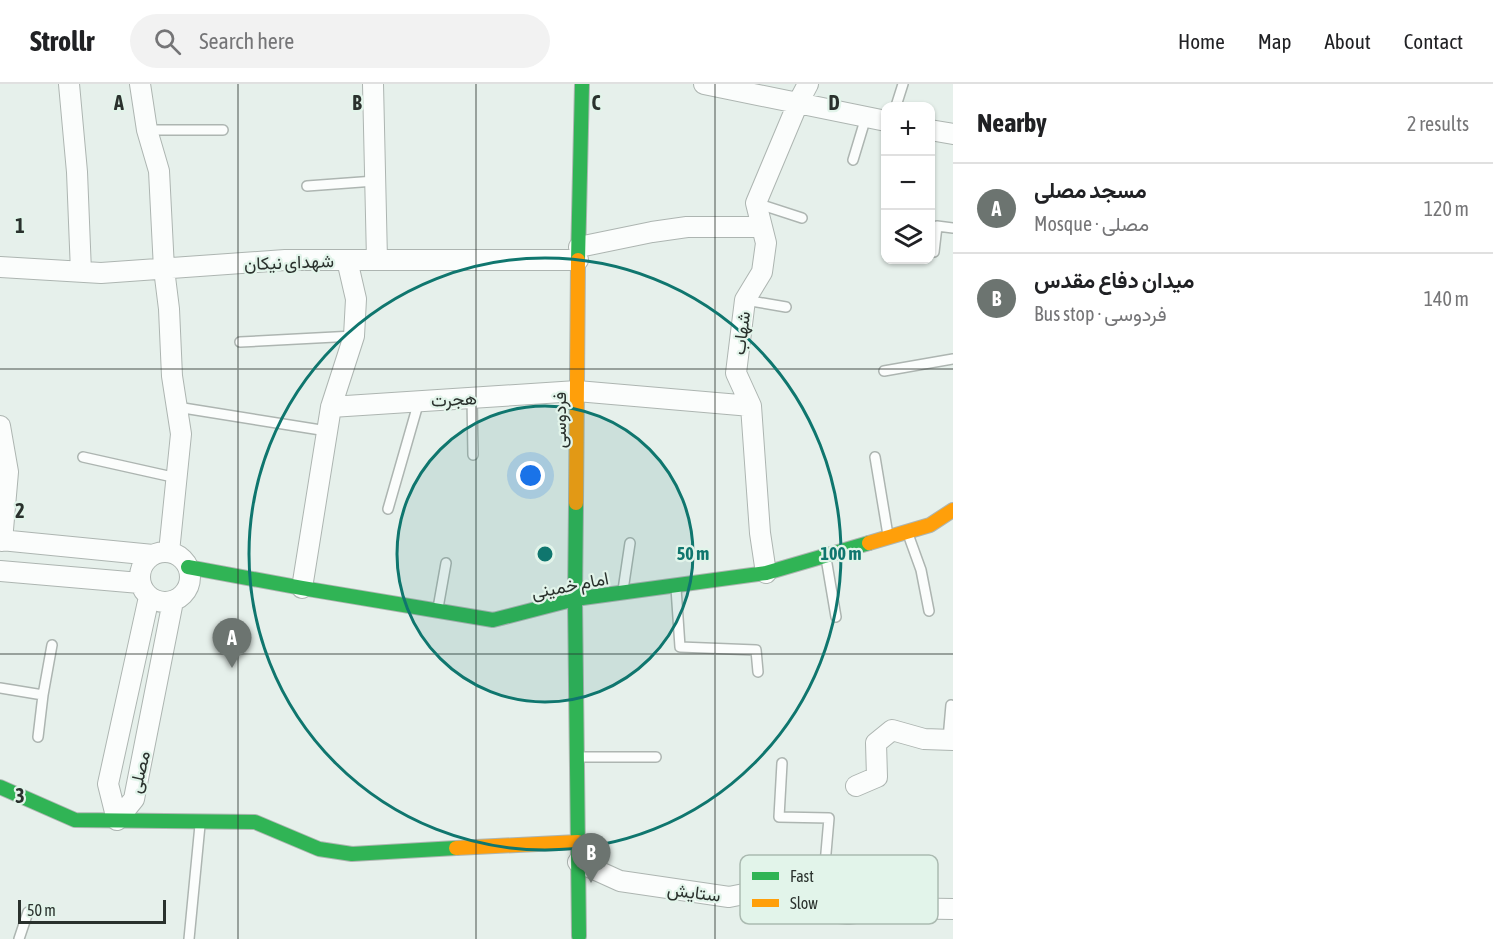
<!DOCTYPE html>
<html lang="en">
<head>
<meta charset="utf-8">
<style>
	:root { --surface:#fff; --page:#f2f2f2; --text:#202124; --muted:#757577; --line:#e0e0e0; --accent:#6c7470 }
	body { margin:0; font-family:"Asap Condensed",Vazirmatn,sans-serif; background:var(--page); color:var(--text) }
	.controls { position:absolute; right:18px; top:18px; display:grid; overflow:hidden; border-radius:12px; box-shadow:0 2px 4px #0004 }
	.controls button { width:54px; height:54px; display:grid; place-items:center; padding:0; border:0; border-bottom:2px solid var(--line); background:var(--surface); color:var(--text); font:30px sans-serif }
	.scale { position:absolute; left:18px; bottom:15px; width:148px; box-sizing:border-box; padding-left:6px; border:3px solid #2a312d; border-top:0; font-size:16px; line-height:21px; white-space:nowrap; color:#2a312d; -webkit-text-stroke:4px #e2f4ea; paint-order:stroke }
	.you { position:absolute; left:531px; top:392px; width:21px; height:21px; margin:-15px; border:4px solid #fff; border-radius:50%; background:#1a73e8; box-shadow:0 0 0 9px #1a73e833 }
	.badge { display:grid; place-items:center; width:39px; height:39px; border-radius:50%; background:var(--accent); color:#fff; font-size:20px; font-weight:700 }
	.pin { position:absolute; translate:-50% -50px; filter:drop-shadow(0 2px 3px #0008) }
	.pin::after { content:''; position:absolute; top:32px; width:21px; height:18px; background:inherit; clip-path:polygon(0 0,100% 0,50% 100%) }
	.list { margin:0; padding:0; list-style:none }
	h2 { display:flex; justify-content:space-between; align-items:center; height:78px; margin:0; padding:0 24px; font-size:26px }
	h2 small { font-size:20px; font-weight:400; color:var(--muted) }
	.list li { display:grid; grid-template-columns:39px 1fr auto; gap:18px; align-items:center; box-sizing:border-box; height:90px; padding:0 24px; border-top:2px solid var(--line) }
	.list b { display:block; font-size:22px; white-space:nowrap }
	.list p { margin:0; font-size:20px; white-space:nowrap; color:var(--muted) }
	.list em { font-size:20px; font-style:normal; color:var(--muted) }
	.icon { flex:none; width:33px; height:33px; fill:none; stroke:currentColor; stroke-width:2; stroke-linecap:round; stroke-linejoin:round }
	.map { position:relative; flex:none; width:953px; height:855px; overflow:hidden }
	header { display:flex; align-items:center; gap:36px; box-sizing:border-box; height:84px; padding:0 30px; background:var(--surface); border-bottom:2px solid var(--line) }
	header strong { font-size:28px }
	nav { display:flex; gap:33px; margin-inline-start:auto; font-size:21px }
	.search { width:420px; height:54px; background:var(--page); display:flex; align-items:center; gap:15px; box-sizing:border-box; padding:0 21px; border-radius:33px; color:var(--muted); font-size:22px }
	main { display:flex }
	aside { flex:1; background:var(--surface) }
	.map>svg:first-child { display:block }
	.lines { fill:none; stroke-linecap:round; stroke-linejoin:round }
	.lane-casing { stroke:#adb5b1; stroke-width:12 }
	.street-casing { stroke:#adb5b1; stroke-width:22 }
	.fast-casing { stroke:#adb5b1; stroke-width:16 }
	.slow-casing { stroke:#adb5b1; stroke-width:16 }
	.lane { stroke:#fbfdfc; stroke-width:9 }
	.street { stroke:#fbfdfc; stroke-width:20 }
	.fast { stroke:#30b455; stroke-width:14 }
	.slow { stroke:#ff9f0a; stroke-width:14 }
	.grid { fill:none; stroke:#2a312d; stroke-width:1.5; stroke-opacity:0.55 }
	.ring { fill:none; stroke:#0f766e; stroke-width:3 }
	.labels { text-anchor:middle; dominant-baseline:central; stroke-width:4.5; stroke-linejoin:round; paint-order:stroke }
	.street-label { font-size:18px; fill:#2a312d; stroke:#e2f4ea }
	.key { fill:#e2f4ea; stroke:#abbab1; stroke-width:1.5 }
	.key-label { font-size:16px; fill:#2a312d }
	.grid-label { font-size:20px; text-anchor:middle; font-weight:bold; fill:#2a312d; stroke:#e2f4ea; stroke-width:4.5; stroke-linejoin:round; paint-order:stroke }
	.centre { fill:#0f766e; stroke:#e2f4ea; stroke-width:3 }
	.ring-label { font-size:18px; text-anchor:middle; font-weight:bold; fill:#0f766e; stroke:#e2f4ea; stroke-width:4.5; stroke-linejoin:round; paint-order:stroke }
</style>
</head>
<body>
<header>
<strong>Strollr</strong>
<div class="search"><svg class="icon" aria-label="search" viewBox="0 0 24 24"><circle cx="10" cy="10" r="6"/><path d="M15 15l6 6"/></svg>Search here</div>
<nav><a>Home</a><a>Map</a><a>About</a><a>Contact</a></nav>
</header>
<main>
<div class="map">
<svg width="953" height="855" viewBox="0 0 953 855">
	<rect width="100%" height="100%" fill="#e6f0eb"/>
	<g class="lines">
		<defs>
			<path id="lane" d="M896,22L903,0
				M147,46H223
				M853,76L866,33
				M307,102L375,97
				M756,119L802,134
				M934,168L937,142L953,144
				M745,216L786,223
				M240,258L354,252
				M884,287L953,275
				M472,314L473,371
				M177,323L327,347
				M83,373L177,394
				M875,373L888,451
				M388,425L419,317
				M908,450L921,486L929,527
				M826,474L836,533
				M676,504L680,563L756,566L758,588
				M623,506L630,459
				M438,524L446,479
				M0,604L43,611
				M38,653L43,611L52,561
				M948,655L951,621
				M579,673H656
				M782,679L779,733L829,734L821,827
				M19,855L28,828
				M189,855L200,741"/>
			<path id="street" d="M69,0L77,88L81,188
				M140,0L147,46L159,87L164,185L169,225L172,292L181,350L169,468
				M373,0L377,176
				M704,0L886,37
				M930,46L953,50
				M579,163L652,148L687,143H762
				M0,183L101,189L285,176H578
				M331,323L577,307L751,322
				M0,342L8,388L2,457
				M0,456L153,471
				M140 493a25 25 0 1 1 50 0a25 25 0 1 1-50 0Z
				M0,487L140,499
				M766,489L760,449L751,322L736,289L745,216L762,188L766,159L756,119L798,19L808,0
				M302,504L331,323L354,252L356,215L347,176
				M856,702L877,693L876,659L892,646L924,655L953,656
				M117,736L108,700L149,513
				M117,736L134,715L173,517
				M578,778L620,797L729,813L759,807L785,809L821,827L848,830L890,824L953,825"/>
			<path id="fast" d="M578,176L582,0
				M576,419L575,515L579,852
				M188,483L302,504L493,536L575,515L766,489L869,459
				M0,703L75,736L255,738L319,765L352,770L456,764"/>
			<path id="slow" d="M576,419L578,176
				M869,459L930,441L953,426
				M456,764L578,758"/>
		</defs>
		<!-- lane casing -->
		<use href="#lane" class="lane-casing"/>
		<!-- street casing -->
		<use href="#street" class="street-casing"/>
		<!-- fast casing -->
		<use href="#fast" class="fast-casing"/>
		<!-- slow casing -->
		<use href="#slow" class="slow-casing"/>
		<!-- lane -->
		<use href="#lane" class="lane"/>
		<!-- street -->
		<use href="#street" class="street"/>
		<!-- fast -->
		<use href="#fast" class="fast"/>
		<!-- slow -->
		<use href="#slow" class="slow"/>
	</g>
	<!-- grid -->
	<path class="grid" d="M238,0V855M476,0V855M715,0V855M0,285H953M0,570H953"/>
	<!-- distance rings -->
	<circle cx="545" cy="470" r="148" fill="#0f766e" fill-opacity=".12"/>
	<g class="ring">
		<circle cx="545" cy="470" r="148"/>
		<circle cx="545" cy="470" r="296"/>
	</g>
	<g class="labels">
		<!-- street labels -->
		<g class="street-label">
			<text transform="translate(289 178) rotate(-2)">شهدای نیکان</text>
			<text transform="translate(741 249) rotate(-83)">شهاب</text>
			<text transform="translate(454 315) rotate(-3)">هجرت</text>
			<text transform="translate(559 336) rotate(-90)">فردوسی</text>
			<text transform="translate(570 501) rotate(-11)">امام خمینی</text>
			<text transform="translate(139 688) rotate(-77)">مصلی</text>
			<text transform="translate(694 808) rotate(7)">ستایش</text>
		</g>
	</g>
	<!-- legend -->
	<rect x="740" y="771" width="198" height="69" rx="9" class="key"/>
	<rect x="752" y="788" width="27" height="8" fill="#30b455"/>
	<rect x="752" y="815" width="27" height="8" fill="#ff9f0a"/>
	<g class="key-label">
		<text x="790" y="798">Fast</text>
		<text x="790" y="825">Slow</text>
	</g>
	<g class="grid-label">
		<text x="119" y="26">A</text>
		<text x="357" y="26">B</text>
		<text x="596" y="26">C</text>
		<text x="834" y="26">D</text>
		<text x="20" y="149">1</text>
		<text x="20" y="434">2</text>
		<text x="20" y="719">3</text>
	</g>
	<circle cx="545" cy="470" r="9" class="centre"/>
	<g class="ring-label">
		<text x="693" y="476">50 m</text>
		<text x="841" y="476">100 m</text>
	</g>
</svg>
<div class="controls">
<button>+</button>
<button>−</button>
<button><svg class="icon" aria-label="layers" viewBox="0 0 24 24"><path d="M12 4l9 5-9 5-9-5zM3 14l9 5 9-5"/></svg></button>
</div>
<div class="scale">50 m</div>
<div class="you"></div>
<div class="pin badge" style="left:232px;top:584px">A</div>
<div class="pin badge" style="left:591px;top:799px">B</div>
</div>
<aside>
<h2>Nearby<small>2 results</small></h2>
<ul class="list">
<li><span class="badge">A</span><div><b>مسجد مصلی</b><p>Mosque · مصلی</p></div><em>120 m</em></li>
<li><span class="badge">B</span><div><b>میدان دفاع مقدس</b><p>Bus stop · فردوسی</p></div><em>140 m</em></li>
</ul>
</aside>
</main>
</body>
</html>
